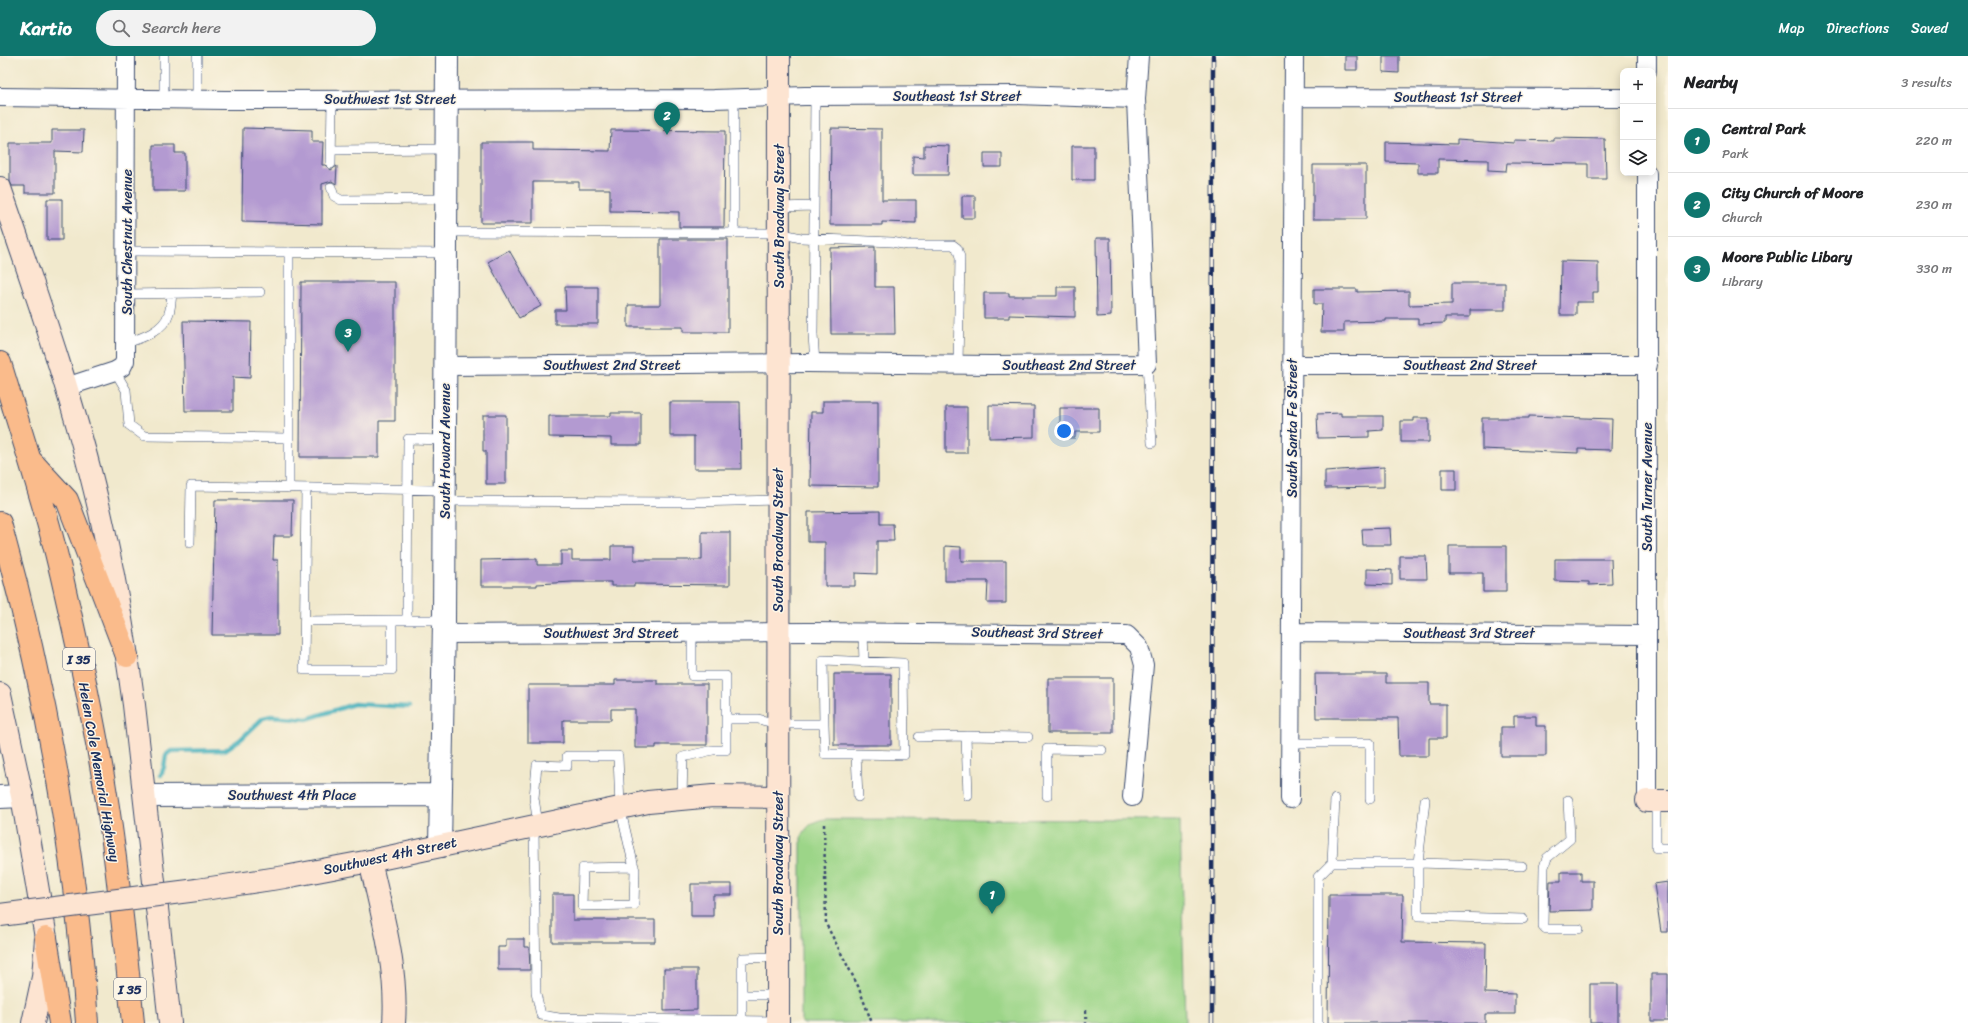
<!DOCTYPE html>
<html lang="en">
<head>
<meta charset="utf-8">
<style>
	:root { --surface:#fff; --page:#f2f2f2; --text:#202124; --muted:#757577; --line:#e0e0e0; --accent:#0f766e }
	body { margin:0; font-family:Sriracha,sans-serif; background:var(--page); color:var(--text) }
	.controls { position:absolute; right:12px; top:12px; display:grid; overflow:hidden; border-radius:8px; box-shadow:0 2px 10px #0003 }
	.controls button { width:36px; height:36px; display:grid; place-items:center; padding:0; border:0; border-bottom:1px solid var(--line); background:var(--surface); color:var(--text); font:20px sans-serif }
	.you { position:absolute; left:1064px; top:375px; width:14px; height:14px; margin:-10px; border:3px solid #fff; border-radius:50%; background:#1a73e8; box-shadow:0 0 0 6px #1a73e833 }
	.badge { display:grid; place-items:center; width:26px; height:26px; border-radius:50%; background:var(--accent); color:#fff; font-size:13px; font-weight:700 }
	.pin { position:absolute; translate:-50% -33px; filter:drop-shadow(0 1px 2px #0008) }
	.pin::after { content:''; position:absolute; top:21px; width:14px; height:12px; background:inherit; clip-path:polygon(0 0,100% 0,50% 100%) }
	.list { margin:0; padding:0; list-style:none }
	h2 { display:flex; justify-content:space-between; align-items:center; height:52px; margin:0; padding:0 16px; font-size:17px }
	h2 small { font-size:13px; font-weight:400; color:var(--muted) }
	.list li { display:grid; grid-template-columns:26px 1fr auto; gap:12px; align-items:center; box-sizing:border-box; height:64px; padding:0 16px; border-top:1px solid var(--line) }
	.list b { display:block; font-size:15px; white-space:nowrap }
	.list p { margin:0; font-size:13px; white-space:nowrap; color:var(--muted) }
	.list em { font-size:13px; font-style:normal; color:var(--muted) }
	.icon { flex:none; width:22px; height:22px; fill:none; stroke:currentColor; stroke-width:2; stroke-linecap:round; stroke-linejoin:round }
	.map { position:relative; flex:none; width:1668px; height:967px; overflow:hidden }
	header { display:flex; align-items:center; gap:24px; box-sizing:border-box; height:56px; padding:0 20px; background:var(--accent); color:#fff }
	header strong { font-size:19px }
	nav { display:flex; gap:22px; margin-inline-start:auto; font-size:14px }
	.search { width:280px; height:36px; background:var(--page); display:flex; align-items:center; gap:10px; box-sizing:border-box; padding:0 14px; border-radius:22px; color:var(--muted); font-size:15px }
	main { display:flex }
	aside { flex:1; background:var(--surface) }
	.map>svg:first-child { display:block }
	.park { fill:#9cd588; stroke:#5c8273 }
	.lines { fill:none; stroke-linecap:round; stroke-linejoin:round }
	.stream { stroke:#40afbb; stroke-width:4.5 }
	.building { fill:#b39ad1 }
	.service-casing { stroke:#3b4b6f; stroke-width:10 }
	.minor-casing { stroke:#3b4b6f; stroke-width:20 }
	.tertiary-casing { stroke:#3b4b6f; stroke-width:24 }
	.secondary-casing { stroke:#3b4b6f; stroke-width:24 }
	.motorway-casing { stroke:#3b4b6f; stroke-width:24 }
	.path { stroke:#3b4b6f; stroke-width:2.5; stroke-dasharray:3 3; stroke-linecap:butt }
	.service { stroke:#fff; stroke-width:9 }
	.minor { stroke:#fff; stroke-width:18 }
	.tertiary { stroke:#fff; stroke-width:22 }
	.secondary { stroke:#fde4d1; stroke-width:22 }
	.motorway { stroke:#fabb8b; stroke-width:22 }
	.rail-casing { stroke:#1b2f5e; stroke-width:4.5 }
	.rail { stroke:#fcf5e5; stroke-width:3; stroke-dasharray:9; stroke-linecap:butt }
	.secondary-bridge-casing { stroke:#3b4b6f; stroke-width:24; stroke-linecap:butt }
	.secondary-bridge { stroke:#fde4d1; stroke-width:22 }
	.labels { text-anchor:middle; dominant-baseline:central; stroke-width:3; stroke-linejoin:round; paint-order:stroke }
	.shield { fill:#fcf5e5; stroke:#5e6a86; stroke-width:1 }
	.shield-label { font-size:13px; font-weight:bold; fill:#1b2f5e }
	.street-label { font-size:14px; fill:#1b2f5e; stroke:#fcf5e5 }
</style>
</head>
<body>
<header>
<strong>Kartio</strong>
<div class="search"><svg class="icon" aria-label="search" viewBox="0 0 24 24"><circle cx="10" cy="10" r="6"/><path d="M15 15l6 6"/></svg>Search here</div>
<nav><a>Map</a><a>Directions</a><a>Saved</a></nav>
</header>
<main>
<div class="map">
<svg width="1668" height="967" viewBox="0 0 1668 967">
	<rect width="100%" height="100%" fill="#fcf5e5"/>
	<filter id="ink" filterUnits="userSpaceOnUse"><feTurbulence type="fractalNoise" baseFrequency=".025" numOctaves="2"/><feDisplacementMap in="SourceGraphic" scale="8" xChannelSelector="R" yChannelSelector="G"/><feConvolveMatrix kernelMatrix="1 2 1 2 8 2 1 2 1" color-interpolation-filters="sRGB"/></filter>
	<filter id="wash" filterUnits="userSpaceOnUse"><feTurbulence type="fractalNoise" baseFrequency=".012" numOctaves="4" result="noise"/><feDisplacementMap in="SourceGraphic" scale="16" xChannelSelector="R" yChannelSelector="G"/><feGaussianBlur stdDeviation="0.9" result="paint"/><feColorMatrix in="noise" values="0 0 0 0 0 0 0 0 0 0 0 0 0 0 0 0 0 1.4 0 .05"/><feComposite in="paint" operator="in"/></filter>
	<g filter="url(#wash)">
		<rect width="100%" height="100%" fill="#f1e9cd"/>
		<!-- park -->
		<path class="park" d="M824,763L1180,764L1185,967H801V782C807,770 811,766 824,763Z"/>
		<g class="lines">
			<!-- stream -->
			<path class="stream" d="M161,719L164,711L166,699L171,695L225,694L241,683L263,662L271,660L307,663L354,648L409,651"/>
		</g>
		<g id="blocks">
			<!-- building -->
			<path class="building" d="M1345,0H1357V14H1345Z
				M1383,0H1399V17L1383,16Z
				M243,72L312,74V86H323L322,109H325L331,114L337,110L336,128L332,125L322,128V168L242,166Z
				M831,72L882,73V144H916V167L882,166V169H830Z
				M52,74H84L83,96L55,95V137H25V130H12L10,125V87H52Z
				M611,74L725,75L724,171H679V156L610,155V133H579V126H533V167H481V86H533V94L610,95Z
				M1554,82L1605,83L1606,123H1588V108L1507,107L1506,115L1488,114V104L1438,103V117H1418V107L1386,106V86L1457,88V83L1514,87V84L1554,85Z
				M153,89H175V97H185V135H153Z
				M924,89L949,90L948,119H913V100L924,101Z
				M1072,90H1094V124H1072Z
				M984,97H1002V111H984Z
				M1313,109H1366V163H1313Z
				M962,140H975V162H962Z
				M47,143H62V184H47Z
				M1096,182H1110L1111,260L1097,261Z
				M660,183H728V276H683V271H628V249H660Z
				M875,191V231H894L895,278H831L830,192Z
				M509,194L541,250L519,262L488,206Z
				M1561,205L1598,206V236H1593V246H1576V259H1560Z
				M301,226H395V365H379V401H300Z
				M1452,227H1505V254H1470V261H1445V267L1418,268V263H1386V265L1344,266V276H1321L1322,248H1314V233H1357V236L1409,235V249L1452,248Z
				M565,231H598V268H555V254H566Z
				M1057,231H1075V261L1009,259V262H984V237H1009V240H1057Z
				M183,265L251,266L250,322L233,321V355H185Z
				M823,345H878V431L810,430L811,356H823Z
				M670,346H740L741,413H694V380H670Z
				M989,349L1034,350V381L989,382Z
				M946,351H967V397H946Z
				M1060,352H1099V376H1075V382H1060Z
				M611,357H641V389H611V382L549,381V360H611Z
				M1341,357V360H1383V374L1369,375V381L1318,382L1317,358Z
				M483,359H506V428H486V395H483Z
				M1529,360L1612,363L1611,394L1578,393V397L1482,393V362H1529Z
				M1414,362H1429V386H1401V365H1414Z
				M1384,411V431L1325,432V415Z
				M1442,413H1456V434H1442Z
				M215,444H293L292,480H274L273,504H278V579H212Z
				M880,455V468H893L894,485H877V518L855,517V530H825V486H808V456Z
				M1390,472L1391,489H1363L1362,473Z
				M702,476H730V529L634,528V530H611V526H572L537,528V530H481V504L537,503V509H561V495H572V504H611V490H634V504H702Z
				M945,490L961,491V505H1006V547H987L988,525H945Z
				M1449,490H1506V536H1483V517H1449Z
				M1400,500H1426L1427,523H1400Z
				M1555,503H1611L1612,528L1589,529V526L1555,525Z
				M1367,513L1392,514V529L1367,528Z
				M834,618H891V689H834Z
				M1315,618H1386V627H1429V648H1446V682H1429V700H1399L1398,662H1316Z
				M1048,622H1113V677H1048Z
				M615,624H657V628H707V689H656V692H635V653H611V664H563V687H528V629H615Z
				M1514,660H1536V670H1546V700H1501V671H1514Z
				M1561,816H1581V825H1593V854L1549,855L1550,825H1561Z
				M1668,826V876H1661L1654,828Z
				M691,828H732V839H713V860H691Z
				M552,838H573V864H655V886H552Z
				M1329,839H1403L1402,886L1486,887L1485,937L1515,938V958H1485V967H1328Z
				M506,883H524V891H529L530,914H498V891H506Z
				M664,913H697V954L664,955Z
				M1651,918H1668V965H1651Z
				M1590,928H1618V967H1590Z"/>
		</g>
	</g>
	<g filter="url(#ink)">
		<use href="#blocks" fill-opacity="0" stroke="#3b4b6f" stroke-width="1"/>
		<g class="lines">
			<defs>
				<path id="service" d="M197,0V43
					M815,40L813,279L815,307
					M164,42V0
					M331,94L447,93
					M331,108L332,43
					M331,131L334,140L341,144L446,143
					M779,151L814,150
					M446,176L779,177L801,182L892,186L907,189H953L957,192L960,201L958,309
					M734,177V43
					M127,195L445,197
					M289,196V432
					M127,238L260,236
					M126,287C142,282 164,275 169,257C171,251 171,244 172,238
					M1147,308L1152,387
					M115,315L126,334L129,369L144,380L289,382
					M306,432L304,614H392V564H444
					M445,445L690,446L778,444
					M190,487L191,430L445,434
					M407,564L408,383L445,384
					M305,565L392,564
					M863,576L864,606
					M726,663H758L778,668H824L823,604L903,607L904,699L856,698L858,741
					M824,668L825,698H856
					M919,681L966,680
					M1290,687H1370V743
					M968,740L966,680L1028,681
					M1047,740V693L1102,694
					M682,742L683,701L713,694H726V620H692V577
					M1335,743L1332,807H1418L1425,744
					M1568,744L1570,783L1547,802L1544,811L1543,870L1546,873H1579
					M1656,745V792H1668
					M538,768L534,742L537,709L567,710V700H618L620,751L634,811L635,814L634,849L582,850L583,812L634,811
					M534,771L536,937L541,959L559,962L778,965
					M1522,810L1418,807V860L1523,863
					M742,939H778
					M742,964V902L778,901
					M1318,967V821L1332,807"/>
				<path id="minor" d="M1647,0V15
					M0,41L225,44L714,43L805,40L1016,39L1136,43
					M1294,41L1623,42
					M1292,309H1648
					M445,310L807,307L991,309L1147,308L1136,43L1139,0
					M66,331L115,315L122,311L125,305L126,0
					M1291,576L1647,579
					M444,578L811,576L1127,579L1139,591L1144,609L1132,741
					M1290,743L1294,0
					M1647,745V117"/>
				<path id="tertiary" d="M145,740L440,739
					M0,741L22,740
					M440,790L444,564L447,0"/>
				<path id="secondary" d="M0,132C36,237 74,344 99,452C114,517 125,583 134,649L170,967
					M0,638L22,740L46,882L43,921L33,967
					M1647,745H1668
					M370,805C382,858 398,913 394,967
					M197,834L285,821L370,805L648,746L713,740L778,741
					M778,967L779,0"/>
				<path id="motorway" d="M0,307C23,384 49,460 66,539C82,609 97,680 108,751C119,823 126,895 133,967
					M32,406L67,444L127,600
					M0,467C45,630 76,798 87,967
					M46,882L60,967"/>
			</defs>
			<!-- service casing -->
			<use href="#service" class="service-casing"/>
			<!-- minor casing -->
			<use href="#minor" class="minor-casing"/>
			<!-- tertiary casing -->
			<use href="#tertiary" class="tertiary-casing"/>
			<!-- secondary casing -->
			<use href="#secondary" class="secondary-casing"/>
			<!-- motorway casing -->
			<use href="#motorway" class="motorway-casing"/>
			<!-- path -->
			<path class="path" d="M824,768L826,868L858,930L872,967
				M1086,954V967"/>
			<!-- service -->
			<use href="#service" class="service"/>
			<!-- minor -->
			<use href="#minor" class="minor"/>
			<!-- tertiary -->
			<use href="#tertiary" class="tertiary"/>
			<!-- secondary -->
			<use href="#secondary" class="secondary"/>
			<!-- motorway -->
			<use href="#motorway" class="motorway"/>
			<defs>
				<path id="rail" d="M1212,967L1213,0"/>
			</defs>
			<!-- rail casing -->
			<use href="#rail" class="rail-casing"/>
			<!-- rail -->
			<use href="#rail" class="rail"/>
			<defs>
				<path id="secondary-bridge" d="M0,859L197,834"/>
			</defs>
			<!-- secondary-bridge casing -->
			<use href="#secondary-bridge" class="secondary-bridge-casing"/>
			<!-- secondary-bridge -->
			<use href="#secondary-bridge" class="secondary-bridge"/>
		</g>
	</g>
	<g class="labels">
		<!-- shield labels -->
		<g class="shield">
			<rect x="63" y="592" width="32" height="22" rx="3"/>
			<rect x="114" y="922" width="32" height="22" rx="3"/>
		</g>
		<g class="shield-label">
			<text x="79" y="603">I 35</text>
			<text x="130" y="933">I 35</text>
		</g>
		<!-- street labels -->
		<g class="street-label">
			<text x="957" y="40">Southeast 1st Street</text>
			<text x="1458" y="41">Southeast 1st Street</text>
			<text x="390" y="43">Southwest 1st Street</text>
			<text transform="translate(779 160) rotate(-90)">South Broadway Street</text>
			<text transform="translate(127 186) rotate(-90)">South Chestnut Avenue</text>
			<text x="612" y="309">Southwest 2nd Street</text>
			<text x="1069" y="309">Southeast 2nd Street</text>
			<text x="1470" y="309">Southeast 2nd Street</text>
			<text transform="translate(1292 372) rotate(-90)">South Santa Fe Street</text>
			<text transform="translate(445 395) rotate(-90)">South Howard Avenue</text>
			<text transform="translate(1647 431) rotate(-90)">South Turner Avenue</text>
			<text transform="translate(778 484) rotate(-90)">South Broadway Street</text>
			<text x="611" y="577">Southwest 3rd Street</text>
			<text transform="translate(1037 577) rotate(1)">Southeast 3rd Street</text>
			<text x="1469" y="577">Southeast 3rd Street</text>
			<text transform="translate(99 716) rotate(80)">Helen Cole Memorial Highway</text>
			<text x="292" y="739">Southwest 4th Place</text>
			<text transform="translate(390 800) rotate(-12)">Southwest 4th Street</text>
			<text transform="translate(778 807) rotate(-90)">South Broadway Street</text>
		</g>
	</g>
</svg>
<div class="controls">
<button>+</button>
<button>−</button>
<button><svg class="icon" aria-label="layers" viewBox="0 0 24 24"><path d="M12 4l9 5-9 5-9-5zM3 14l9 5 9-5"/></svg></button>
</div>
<div class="you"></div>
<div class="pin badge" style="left:992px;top:858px">1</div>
<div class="pin badge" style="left:667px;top:79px">2</div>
<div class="pin badge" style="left:348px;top:296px">3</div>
</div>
<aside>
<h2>Nearby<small>3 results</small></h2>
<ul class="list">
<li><span class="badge">1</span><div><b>Central Park</b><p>Park</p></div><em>220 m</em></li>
<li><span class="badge">2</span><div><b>City Church of Moore</b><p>Church</p></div><em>230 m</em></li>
<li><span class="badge">3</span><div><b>Moore Public Libary</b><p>Library</p></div><em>330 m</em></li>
</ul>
</aside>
</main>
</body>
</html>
